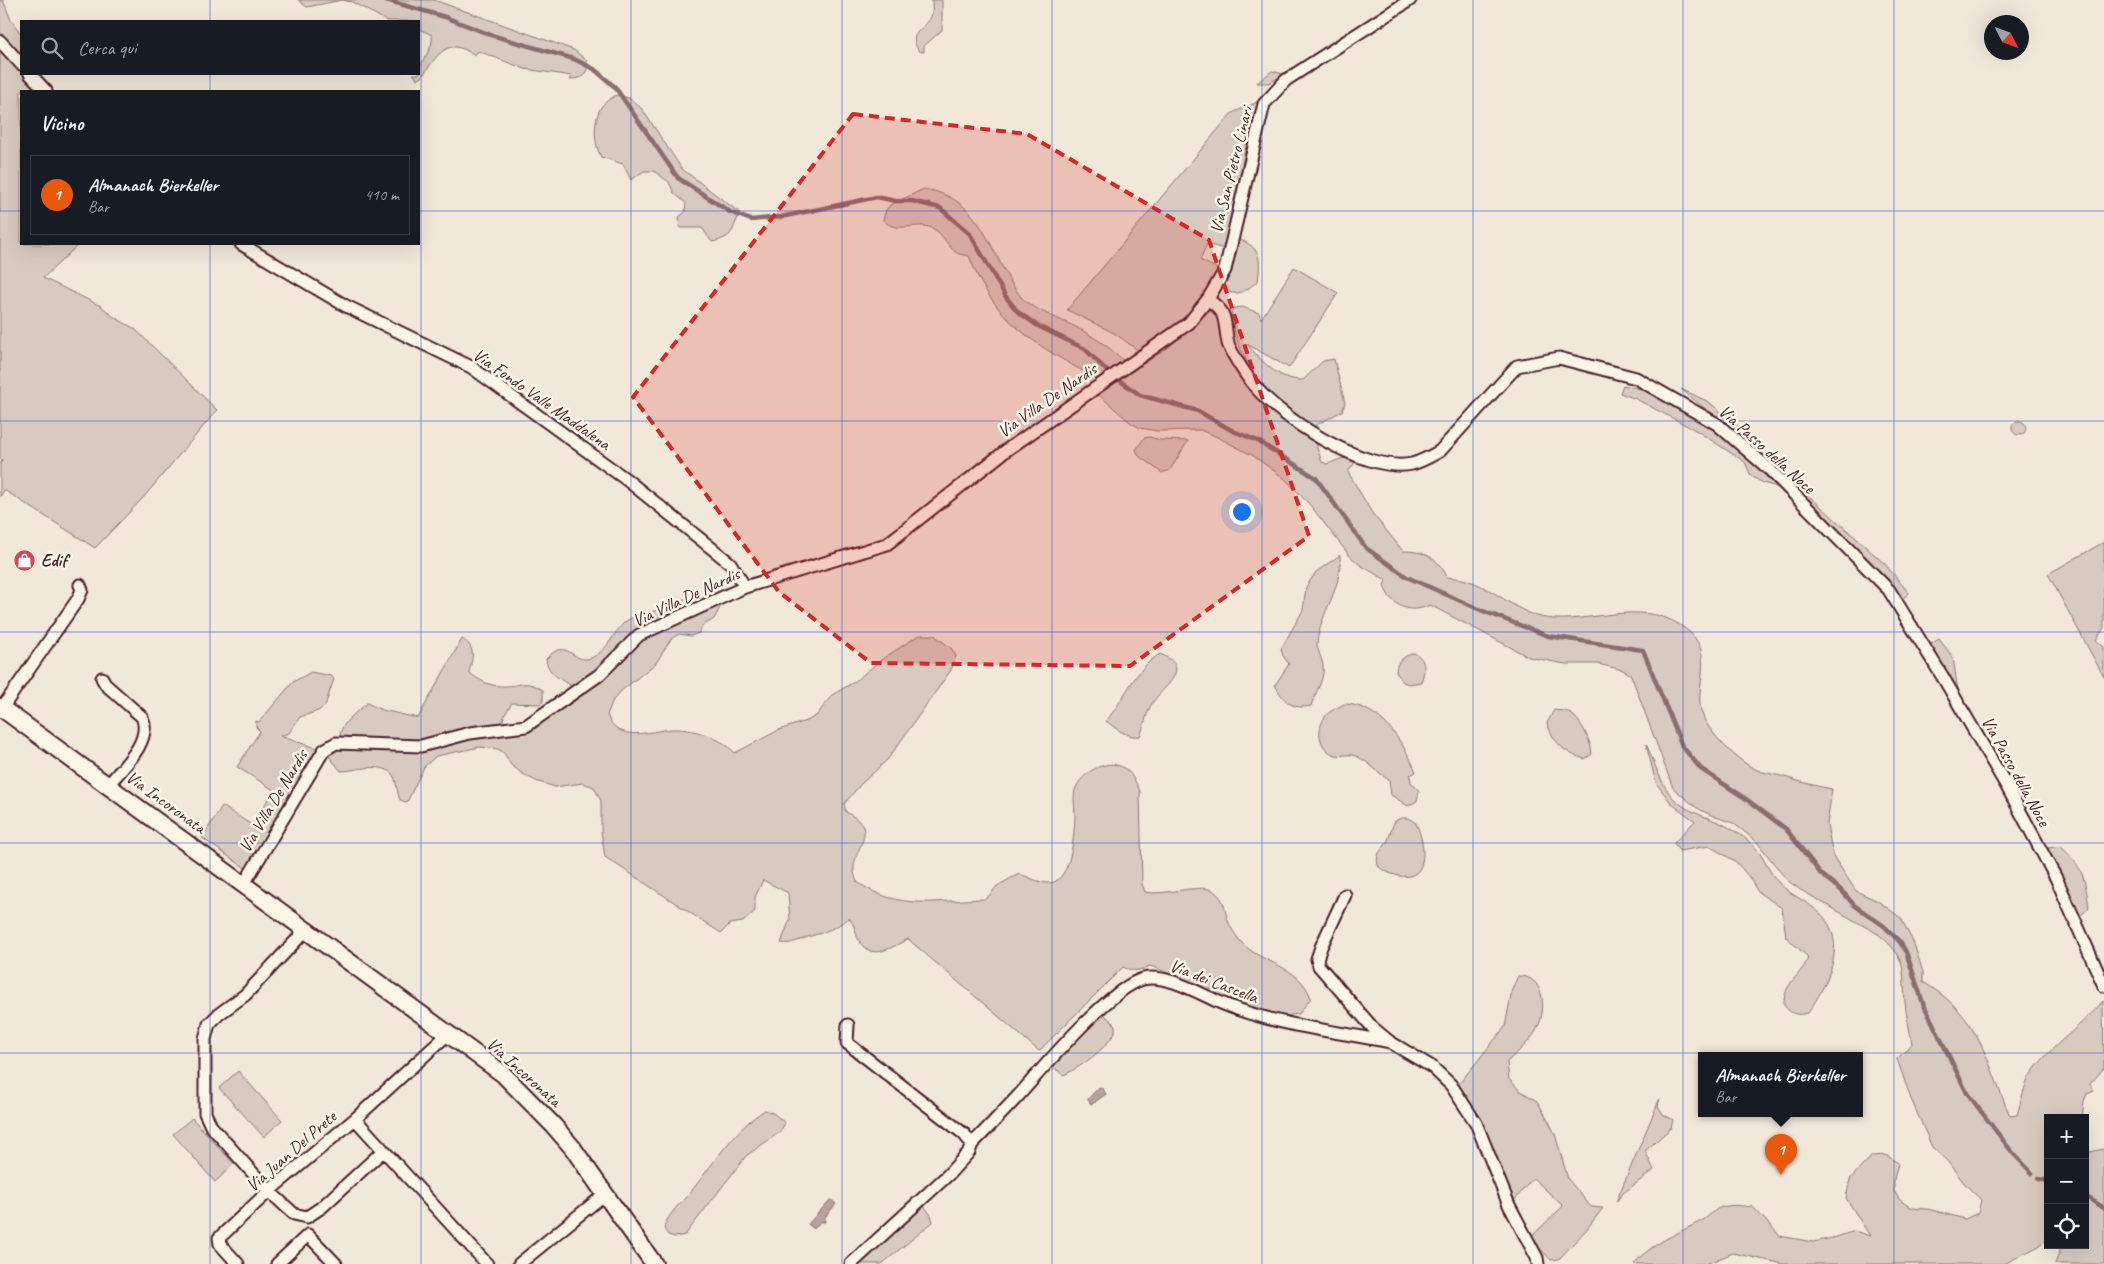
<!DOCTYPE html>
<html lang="it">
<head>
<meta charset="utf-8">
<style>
	:root { --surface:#171b24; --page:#20242c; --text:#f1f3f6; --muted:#9ea1a6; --line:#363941; --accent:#ea580c }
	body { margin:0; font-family:Caveat,sans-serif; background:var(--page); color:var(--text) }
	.controls { position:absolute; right:15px; bottom:15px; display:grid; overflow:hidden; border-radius:0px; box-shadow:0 5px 20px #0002 }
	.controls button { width:45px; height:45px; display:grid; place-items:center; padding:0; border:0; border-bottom:1px solid var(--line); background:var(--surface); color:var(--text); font:25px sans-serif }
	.compass { position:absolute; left:1984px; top:15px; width:45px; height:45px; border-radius:50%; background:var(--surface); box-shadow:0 5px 20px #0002; rotate:132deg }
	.you { position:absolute; left:1241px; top:511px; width:18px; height:18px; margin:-12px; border:4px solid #fff; border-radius:50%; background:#1a73e8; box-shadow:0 0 0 8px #1a73e833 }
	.badge { display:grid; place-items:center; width:32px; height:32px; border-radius:50%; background:var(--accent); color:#fff; font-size:16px; font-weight:700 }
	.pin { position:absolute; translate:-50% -41px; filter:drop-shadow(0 1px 2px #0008) }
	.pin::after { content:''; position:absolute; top:26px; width:18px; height:15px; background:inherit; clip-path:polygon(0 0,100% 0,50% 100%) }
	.popup { position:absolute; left:1698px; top:1052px; width:165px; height:65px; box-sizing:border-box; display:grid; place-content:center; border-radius:0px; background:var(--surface); filter:drop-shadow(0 1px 4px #0005); font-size:16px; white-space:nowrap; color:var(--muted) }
	.popup b { font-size:19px; color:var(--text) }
	.popup::after { content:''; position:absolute; left:50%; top:100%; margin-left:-10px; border:10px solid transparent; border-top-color:var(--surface) }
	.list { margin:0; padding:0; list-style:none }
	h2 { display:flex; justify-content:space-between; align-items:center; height:65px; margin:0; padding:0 20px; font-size:21px }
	h2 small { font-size:16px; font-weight:400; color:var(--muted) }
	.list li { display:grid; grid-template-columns:32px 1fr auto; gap:15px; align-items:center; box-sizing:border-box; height:80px; margin:0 10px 10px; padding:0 10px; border:1px solid var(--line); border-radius:0px }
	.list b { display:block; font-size:19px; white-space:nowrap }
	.list p { margin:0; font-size:16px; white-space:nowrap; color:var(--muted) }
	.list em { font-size:16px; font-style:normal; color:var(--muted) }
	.icon { flex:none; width:28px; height:28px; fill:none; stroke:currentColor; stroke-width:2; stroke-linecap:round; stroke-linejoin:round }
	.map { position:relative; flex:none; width:2104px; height:1264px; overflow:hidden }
	.search { position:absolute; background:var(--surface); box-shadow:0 5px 20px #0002; left:20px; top:20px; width:400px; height:55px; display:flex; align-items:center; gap:12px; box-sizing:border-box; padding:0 18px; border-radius:0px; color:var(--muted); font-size:19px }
	.panel { position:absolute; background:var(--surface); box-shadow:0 5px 20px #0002; left:20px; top:90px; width:400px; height:155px; border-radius:0px }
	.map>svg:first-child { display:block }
	.green { fill:#d8cac0; stroke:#917476 }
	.water { fill:#b6a19c; stroke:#8b6d6f }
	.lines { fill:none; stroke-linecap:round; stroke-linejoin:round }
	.stream { stroke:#8b6d6f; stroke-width:4.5 }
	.minor-casing { stroke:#4a1f2b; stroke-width:15 }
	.secondary-casing { stroke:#4a1f2b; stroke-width:20 }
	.minor { stroke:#fcf5e5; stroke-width:11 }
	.secondary { stroke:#fcf5e5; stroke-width:16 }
	.marked { fill:#d62828; fill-opacity:0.2; stroke:#d62828; stroke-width:4; stroke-dasharray:10 6; stroke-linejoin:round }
	.grid { fill:none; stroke:#1d4ed8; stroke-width:1; stroke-opacity:0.55 }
	.labels { text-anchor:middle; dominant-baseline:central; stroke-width:5; stroke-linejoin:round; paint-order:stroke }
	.street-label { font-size:18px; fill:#4a1f2b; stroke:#fcf5e5 }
	.poi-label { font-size:18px; font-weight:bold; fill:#4a1f2b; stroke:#fcf5e5; text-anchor:start }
</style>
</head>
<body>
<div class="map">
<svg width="2104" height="1264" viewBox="0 0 2104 1264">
	<rect width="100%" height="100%" fill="#f1e8da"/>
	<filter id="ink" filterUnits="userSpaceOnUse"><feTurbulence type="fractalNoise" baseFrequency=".02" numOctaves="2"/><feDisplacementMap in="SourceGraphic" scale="10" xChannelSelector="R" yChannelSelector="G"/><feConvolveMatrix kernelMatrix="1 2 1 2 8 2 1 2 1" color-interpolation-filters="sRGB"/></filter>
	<g filter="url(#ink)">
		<!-- green -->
		<path class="green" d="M0,0H3L11,20L21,34V60L0,35Z
			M298,0H434L574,50L587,61V70L582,77L570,80L572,76L525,69L478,51L475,55C470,53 466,49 460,48C442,42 431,65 421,78L417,79L413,74H419C419,59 434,52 432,35L419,29V21H387L352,2L342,0L307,7Z
			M932,0H942V30L924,46V52L919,51C906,32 924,31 931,17C933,12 932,5 932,0Z
			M0,47L21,70V74H24L39,91H21V244H79L43,278L101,306L114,317L135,329L217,410L143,498L95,548L4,490L0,497V464L2,461L0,458Z
			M1272,71L1284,74L1269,83H1257Z
			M616,95L629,98L642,109L682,169L740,213C731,231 735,237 712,242L702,228H680L679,217L685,212L686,203L674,193L669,182L654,171H644L631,180L623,164L601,157C594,144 593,123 600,109C603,103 610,99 616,95Z
			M1262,98L1250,128L1224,249L1207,244L1200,260L1218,269C1202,307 1172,330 1139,351L1114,333L1067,310L1231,114C1241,108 1253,106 1262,98Z
			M924,189C985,198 989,256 1021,297C1030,308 1061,320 1074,326C1091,335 1110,347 1124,361L1097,379C1038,346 994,323 969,256C966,255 960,255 957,253C948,248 944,234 932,228C915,221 897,235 883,220L886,210L890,205Z
			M1238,239C1261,247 1261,259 1258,281C1249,288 1241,296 1229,292L1225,284L1236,240Z
			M1294,267L1338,293L1289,368L1247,344C1263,362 1277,380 1303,380L1323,361L1334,359L1345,403L1342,411L1311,428C1270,395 1239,369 1231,313L1234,308L1242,307L1259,313L1261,319Z
			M1213,311L1217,314L1231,358L1317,439V448L1322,462L1327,464C1341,460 1340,455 1356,461L1348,472L1372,513L1403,551C1424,551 1438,557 1447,577C1453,578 1460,578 1466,580C1498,589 1520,618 1555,619C1599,621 1647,598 1687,630C1713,650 1698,679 1700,705C1702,728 1735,759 1755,769C1763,773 1773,774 1781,776C1798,781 1814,786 1832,789L1827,825L1833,856L1856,891L1878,901L1901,918L1914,944L1923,972V982C1980,1015 1986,1060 2010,1116L2017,1115C2021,1102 2024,1085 2031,1074C2050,1046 2081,1027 2103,1001L2104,1068L2090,1084L2094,1091L2087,1094L2084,1101L2082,1118H2048V1239L2039,1246L2004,1264H1784L1733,1253L1706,1264H1634C1651,1243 1679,1233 1703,1220C1709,1216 1715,1209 1722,1207C1733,1204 1743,1206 1753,1207L1780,1236L1813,1242L1833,1238L1855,1231L1870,1236L1846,1198L1850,1179L1872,1156L1886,1155L1898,1163L1894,1179V1191L1900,1200L1911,1208L1928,1209L1965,1219L1978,1213L1981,1200L1965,1184L1947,1161L1932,1147L1911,1099L1897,1059L1912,1044C1910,1030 1906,1016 1905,1002C1902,968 1908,958 1878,934L1799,889L1787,880L1757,842L1746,833L1733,823L1713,816L1697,808L1673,788L1631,675L1623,670L1598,664H1565L1529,657L1430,605C1410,615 1391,606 1384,586L1386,580L1360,565L1349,555L1310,505L1284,478L1252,455L1215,436L1200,430L1158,431L1140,428L1131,423L1098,394L1169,347L1208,312Z
			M1623,385L1646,390L1698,416L1734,446L1777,487L1763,483L1751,476L1745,462L1697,431L1636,399L1620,393Z
			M1681,389L1709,402L1755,441L1752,445L1885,564L1909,593L1900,601L1735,433Z
			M2012 428a7 7 0 1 1 14 0a7 7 0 1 1-14 0Z
			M1149,437L1161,440L1188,441L1170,470L1162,473L1139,456L1136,450L1144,438Z
			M2104,542V628L2096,640L2104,647V677L2048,574Z
			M1340,555C1343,589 1320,612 1317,643C1317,650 1322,658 1323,666C1325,680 1315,692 1311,706C1291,710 1284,701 1275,685L1289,664L1283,656L1281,649L1303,610L1306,587L1316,572Z
			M679,599H687L689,606L638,634L586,681L572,686C561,680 547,673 546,659C568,635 572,665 591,658C608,651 612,634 625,622C636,614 646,614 658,610C665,607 672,603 679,599Z
			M719,601L722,604L714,619L702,626L699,633L691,636L679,634L671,639L656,663L621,691L613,700L607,715C619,744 648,731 672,729C692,728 721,737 735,753L779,730L809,720L817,715L832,695L854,682L881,660L919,635H934L951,648L956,656L951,670L888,759L860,785L844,804L846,812C882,831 853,846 854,870C854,874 856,879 857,882C901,912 936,900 985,899L990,895L997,886L1019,874C1030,877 1046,887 1056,881C1072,871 1074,834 1075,817C1075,808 1073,798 1075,790C1081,773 1106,758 1122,767C1131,771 1136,783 1140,791L1142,884L1145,892C1163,896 1199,884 1212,890C1226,898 1224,911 1229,923C1231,929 1237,937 1241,942C1262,965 1299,964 1311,998L1299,1014L1284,1016L1259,1012L1156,968L1150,966C1139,971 1133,972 1123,967L1039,1051L908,939C890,948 868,964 857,936C855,929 854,925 849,918C836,928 826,932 811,936C800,939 793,945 781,943L790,919L788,893L763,880L755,897V911L743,922L730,924L721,933L605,857L601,831V801L594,787L583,783L555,787L536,781L523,774L511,765L504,753L498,749L480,747L436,756L424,767L407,802L400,800C397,793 397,784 394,777C386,760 355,771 341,771L327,754L332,747L401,748L471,735L523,729L640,637Z
			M462,639C477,647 472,660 469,672C478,680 489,686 501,686C521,687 523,678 543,690V702L539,704L512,703L504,716L502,725L423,742H339C340,722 353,716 367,703L382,710L418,718Z
			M1939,639L1953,657L1957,685L1962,700L1929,645Z
			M1414,653C1427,659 1425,671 1421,682L1409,684L1403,682L1396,672C1396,661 1404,656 1414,653Z
			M1160,654C1194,668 1164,686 1153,702C1146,712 1145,725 1140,736C1128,738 1116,729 1106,721C1125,699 1134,669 1160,654Z
			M311,672L331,676L334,679L325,706L318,711L300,717L289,733L280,736L319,749L248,870L202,838L222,806L252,825L274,790L237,767L260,731L256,727V721L259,722L293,682Z
			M1344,704C1379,704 1404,742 1416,772L1410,775L1411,782L1419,791L1417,801L1408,806L1391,795L1389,780C1378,773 1369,762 1358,757C1348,752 1345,757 1336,755C1320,751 1315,731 1325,717C1329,711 1337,708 1344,704Z
			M1554,710C1559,711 1566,710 1570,713C1581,720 1591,741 1592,754L1585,759C1565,754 1553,742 1547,723Z
			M1646,744C1653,759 1662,787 1673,798C1691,816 1714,817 1733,830C1742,836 1753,843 1759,852C1766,863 1771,875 1780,884C1792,896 1808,902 1820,913C1850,943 1827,984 1808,1013C1797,1016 1790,1014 1784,1005C1783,981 1803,976 1808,957L1786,937L1782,908L1758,892L1749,877L1735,861L1709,846L1679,851L1674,843L1695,821L1672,804L1656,783Z
			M1401,818H1408L1416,823C1421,834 1425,850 1422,862C1418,885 1389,876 1378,866C1375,850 1383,852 1388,840C1391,834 1391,827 1395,821Z
			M2060,846C2083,866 2085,878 2089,908L2080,916L2043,849Z
			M1518,976C1544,975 1547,1008 1538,1027C1532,1041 1517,1052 1507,1062L1509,1079L1519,1090L1537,1101L1547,1118L1555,1134L1568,1179L1591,1207L1603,1208L1586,1230L1559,1259L1551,1260L1530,1238L1563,1206L1533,1178L1512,1203L1476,1117L1458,1085L1505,1027L1512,989Z
			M1104,1014L1115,1025V1033C1103,1051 1084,1065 1064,1075L1051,1066Z
			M238,1071L282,1120L264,1137L219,1088Z
			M1660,1098L1658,1106L1663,1114L1673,1120L1671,1128L1645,1151L1654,1170L1622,1194L1616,1202Z
			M765,1110L773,1113L785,1123L780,1132L746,1156L685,1235L675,1237L668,1235C666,1232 663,1229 665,1225C668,1215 682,1201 689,1194C711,1167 735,1128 765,1110Z
			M192,1118L234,1164L215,1182L173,1134Z
			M2104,1149V1264H2055L2062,1245H2085V1153Z
			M918,1206H924L931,1215L933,1222L882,1264H855Z"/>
		<!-- water -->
		<path class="water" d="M1099,1087L1103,1089L1106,1094L1091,1105L1088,1099Z
			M831,1199L836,1204L825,1217V1222H820L814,1229L808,1224Z"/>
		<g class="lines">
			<!-- stream -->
			<path class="stream" d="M386,0L445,17L491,35L574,59L594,69L615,87L678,178L730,212L751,220L781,217L877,197L895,201H912L940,208L970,234L1006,297L1018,312L1038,326L1085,349L1109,373L1140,395L1198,411L1233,431L1258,441L1316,478L1366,548L1407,577L1483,611L1548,636L1643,650L1682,746L1701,769L1742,796L1786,829L1821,874L1842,891L1854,905L1884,926L1900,942L1906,952L1923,1003L1967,1093L2012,1152L2032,1173
				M2039,1179L2048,1181
				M2085,1196L2104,1208"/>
			<defs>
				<path id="minor" d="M0,41L21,64
					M30,74L46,91
					M241,244L346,306L471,367L627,480L730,563L745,587
					M1208,299C1212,303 1217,306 1220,310C1227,318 1225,336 1229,346C1234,357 1242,369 1249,379C1275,416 1365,474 1412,464C1423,461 1431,456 1440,451L1517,366L1559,358L1636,378L1717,424L1769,469L1889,590L1944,679L2006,785L2057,880L2104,986
					M102,678L106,685L142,717C153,741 122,768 108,785
					M2,708L78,599L82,590L80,585
					M244,884L324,750L336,743L421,746L470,733L526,726L599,675L639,635L745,587L887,544L1008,449L1189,323L1208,299L1225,270L1264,104L1286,80L1410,0
					M1345,895L1321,947L1317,959L1319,966L1373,1028L1390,1042L1432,1067L1451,1085L1476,1123L1509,1205L1537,1258L1538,1264
					M305,931L245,995L219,1014L209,1024L205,1039V1113L211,1126L269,1191L294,1214L307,1217L322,1207L383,1151
					M848,1025L847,1043L964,1134L972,1144L969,1152L948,1175L851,1264
					M355,1119L487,1264
					M972,1144C988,1128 1004,1111 1019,1095C1044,1067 1110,988 1143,979C1166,973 1200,994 1221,1003C1274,1025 1333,1031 1390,1042
					M238,1264L220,1244L219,1238L269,1191L355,1119L448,1034
					M277,1264L308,1235L336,1264
					M519,1264L605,1194"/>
				<path id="secondary" d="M0,707L503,1074L553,1125L572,1147L654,1264"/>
			</defs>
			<!-- minor casing -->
			<use href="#minor" class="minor-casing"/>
			<!-- secondary casing -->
			<use href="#secondary" class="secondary-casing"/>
			<!-- minor -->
			<use href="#minor" class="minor"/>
			<!-- secondary -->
			<use href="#secondary" class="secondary"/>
		</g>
	</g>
	<!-- marked area -->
	<path class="marked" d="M853,114L1027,134L1209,240L1309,536L1130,666L871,663L779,592L633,397Z"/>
	<!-- grid -->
	<path class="grid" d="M210,0V21M421,0V1264M631,0V1264M842,0V1264M1052,0V1264M1262,0V1264M1473,0V1264M1683,0V1264M1894,0V1264M210,74V91M0,211H21M419,211H2104M210,244V1264M0,421H2104M0,632H2104M0,843H2104M0,1053H2104"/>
	<!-- icons -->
	<defs>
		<symbol id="shop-disc" viewBox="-11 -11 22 22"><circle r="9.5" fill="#d1495b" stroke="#fcf5e5"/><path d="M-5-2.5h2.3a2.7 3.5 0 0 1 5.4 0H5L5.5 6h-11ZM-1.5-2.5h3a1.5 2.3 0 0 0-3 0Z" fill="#fff"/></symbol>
	</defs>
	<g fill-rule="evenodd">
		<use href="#shop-disc" x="12" y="548" width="25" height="25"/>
	</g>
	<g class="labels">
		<!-- street labels -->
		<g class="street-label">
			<text transform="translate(1231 170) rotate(-76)">Via San Pietro Linari</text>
			<text transform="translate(542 399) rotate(35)">Via Fondo Valle Maddalena</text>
			<text transform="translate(1047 400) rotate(-35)">Via Villa De Nardis</text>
			<text transform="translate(1767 449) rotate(42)">Via Passo della Noce</text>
			<text transform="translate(686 597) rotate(-25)">Via Villa De Nardis</text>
			<text transform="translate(2016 771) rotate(61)">Via Passo della Noce</text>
			<text transform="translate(273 801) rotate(-59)">Via Villa De Nardis</text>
			<text transform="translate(166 802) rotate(36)">Via Incoronata</text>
			<text transform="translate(1214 981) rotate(21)">Via dei Cascella</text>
			<text transform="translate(524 1072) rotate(42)">Via Incoronata</text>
			<text transform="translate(291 1151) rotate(-41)">Via Juan Del Prete</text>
		</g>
		<!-- poi labels -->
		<g class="poi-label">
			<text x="41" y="560">Edif</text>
		</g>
	</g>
</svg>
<div class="controls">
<button>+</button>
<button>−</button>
<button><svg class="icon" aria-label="locate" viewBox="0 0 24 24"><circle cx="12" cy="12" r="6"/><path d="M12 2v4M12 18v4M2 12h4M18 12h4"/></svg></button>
</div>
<svg class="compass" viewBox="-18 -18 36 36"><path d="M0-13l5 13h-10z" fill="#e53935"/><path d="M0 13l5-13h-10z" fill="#9ea1a6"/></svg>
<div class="you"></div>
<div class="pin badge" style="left:1781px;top:1175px">1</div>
<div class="popup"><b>Almanach Bierkeller</b>Bar</div>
<div class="search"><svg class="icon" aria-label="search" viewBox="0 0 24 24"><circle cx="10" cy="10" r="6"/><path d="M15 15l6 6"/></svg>Cerca qui</div>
<section class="panel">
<h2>Vicino<small></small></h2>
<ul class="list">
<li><span class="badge">1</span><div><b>Almanach Bierkeller</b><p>Bar</p></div><em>410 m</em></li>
</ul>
</section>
</div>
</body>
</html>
